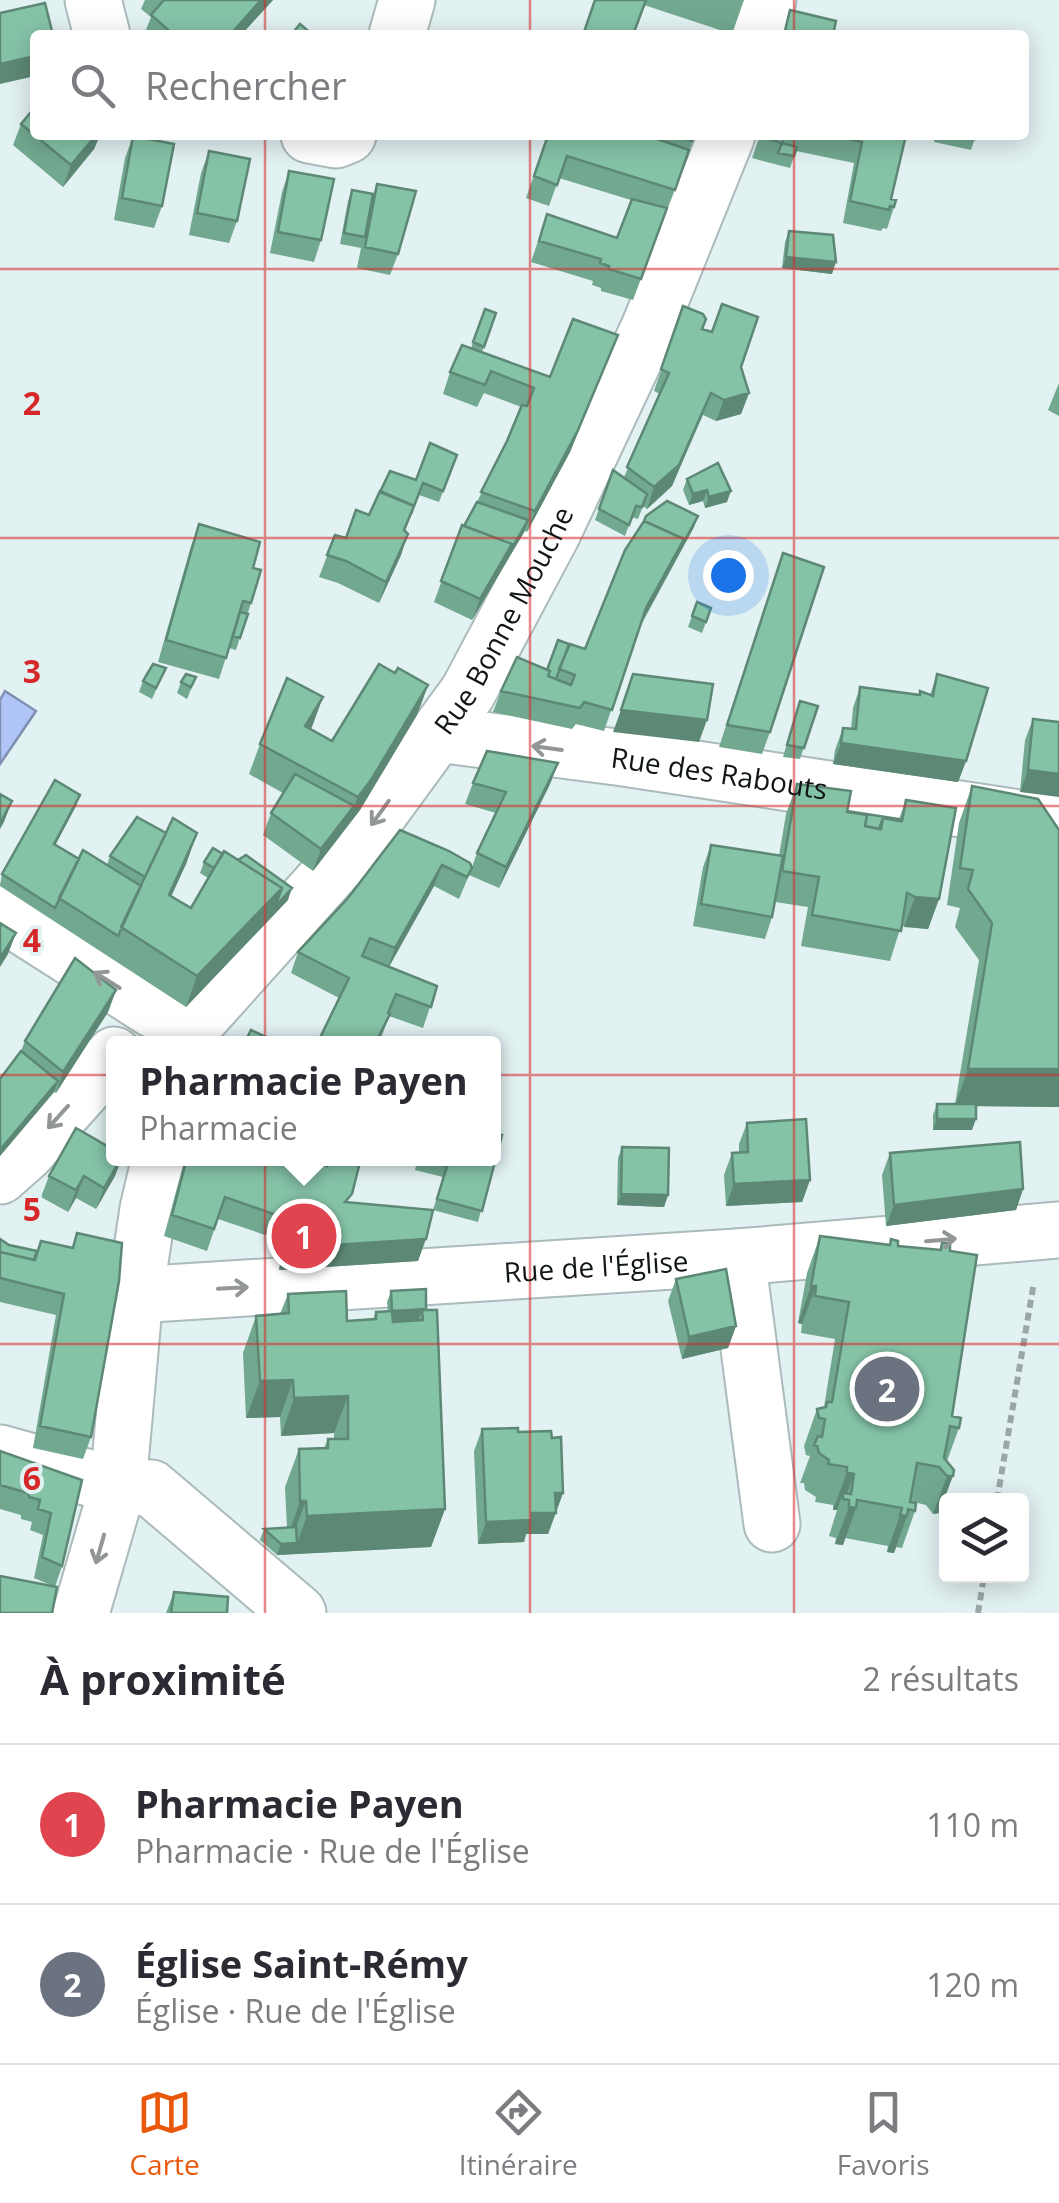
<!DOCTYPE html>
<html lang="fr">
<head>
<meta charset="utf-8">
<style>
	:root { --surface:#fff; --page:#f7f7f7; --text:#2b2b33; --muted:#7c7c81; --line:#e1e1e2; --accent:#ea580c }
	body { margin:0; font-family:"Open Sans",sans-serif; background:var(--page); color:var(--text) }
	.controls { position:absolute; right:30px; bottom:30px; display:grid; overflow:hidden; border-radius:10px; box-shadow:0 5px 25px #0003 }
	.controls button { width:90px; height:90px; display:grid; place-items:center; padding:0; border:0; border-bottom:2px solid var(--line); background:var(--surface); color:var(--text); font:50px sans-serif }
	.you { position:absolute; left:728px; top:575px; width:35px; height:35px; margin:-25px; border:8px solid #fff; border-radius:50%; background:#1a73e8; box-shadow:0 0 0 15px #1a73e833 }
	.badge { display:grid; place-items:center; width:65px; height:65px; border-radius:50%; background:var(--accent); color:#fff; font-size:32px; font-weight:700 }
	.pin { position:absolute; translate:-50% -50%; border:5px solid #fff; box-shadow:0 2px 10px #0006 }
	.popup { position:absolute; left:106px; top:1036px; width:395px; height:130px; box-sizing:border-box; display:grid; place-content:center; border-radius:10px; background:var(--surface); filter:drop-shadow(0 2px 8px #0005); font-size:32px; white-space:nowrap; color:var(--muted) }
	.popup b { font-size:38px; color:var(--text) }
	.popup::after { content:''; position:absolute; left:50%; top:100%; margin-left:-20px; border:20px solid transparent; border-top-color:var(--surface) }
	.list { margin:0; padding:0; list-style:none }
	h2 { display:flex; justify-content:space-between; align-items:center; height:130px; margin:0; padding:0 40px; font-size:42px }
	h2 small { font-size:32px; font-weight:400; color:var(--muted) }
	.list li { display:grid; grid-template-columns:65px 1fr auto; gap:30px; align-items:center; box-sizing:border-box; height:160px; padding:0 40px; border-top:2px solid var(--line) }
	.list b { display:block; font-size:38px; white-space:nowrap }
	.list p { margin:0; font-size:32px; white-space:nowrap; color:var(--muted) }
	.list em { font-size:32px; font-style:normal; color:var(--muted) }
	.icon { flex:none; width:55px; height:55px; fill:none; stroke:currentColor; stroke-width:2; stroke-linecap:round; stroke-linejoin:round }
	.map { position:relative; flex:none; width:1059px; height:1613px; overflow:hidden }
	.search { position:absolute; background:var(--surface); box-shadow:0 5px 25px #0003; left:30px; right:30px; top:30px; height:110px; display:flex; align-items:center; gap:25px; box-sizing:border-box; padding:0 35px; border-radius:10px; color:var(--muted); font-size:38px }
	.sheet { height:450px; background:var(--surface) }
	nav { display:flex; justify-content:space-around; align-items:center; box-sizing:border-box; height:140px; border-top:2px solid var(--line); background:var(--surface); font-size:28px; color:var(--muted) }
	nav a { display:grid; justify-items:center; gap:5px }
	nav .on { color:var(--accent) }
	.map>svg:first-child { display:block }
	.water { fill:#afc4f7; stroke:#7f90b3; stroke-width:2.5 }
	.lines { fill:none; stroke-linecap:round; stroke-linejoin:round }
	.minor-casing { stroke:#abbaba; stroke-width:59 }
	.path { stroke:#9ba6a7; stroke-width:6; stroke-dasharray:8 5; stroke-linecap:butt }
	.minor { stroke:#fff; stroke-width:55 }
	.wall { fill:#72a890 }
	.shaded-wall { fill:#5d8875 }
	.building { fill:#85c3a7; stroke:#5d8875; stroke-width:2.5 }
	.oneway { stroke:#939696 }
	.grid { fill:none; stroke:#d62828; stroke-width:2.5; stroke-opacity:0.55 }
	.labels { text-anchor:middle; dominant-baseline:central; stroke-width:8; stroke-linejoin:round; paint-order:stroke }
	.street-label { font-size:28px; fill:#101515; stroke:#e2f1f2 }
	.grid-label { font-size:32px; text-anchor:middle; font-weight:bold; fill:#d62828; stroke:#e2f1f2; stroke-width:8; stroke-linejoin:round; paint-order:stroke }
</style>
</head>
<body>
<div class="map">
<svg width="1059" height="1613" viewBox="0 0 1059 1613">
	<rect width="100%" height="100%" fill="#e2f1f2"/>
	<!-- water -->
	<path class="water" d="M5,691L36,711L0,764V700Z"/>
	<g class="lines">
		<defs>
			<g id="minor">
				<path d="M93,0L102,35"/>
				<path d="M397,35L407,0"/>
				<path d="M758,35L768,0"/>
				<path d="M309,135L336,140L348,135"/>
				<path id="s1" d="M437,734L624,758L1059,824"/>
				<path d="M0,912L154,1010L192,1027"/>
				<path id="s2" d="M188,1044L192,1027L359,841L468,692L553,532L649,328L727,135"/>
				<path d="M0,1176L26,1153L114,1055"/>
				<path d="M737,1257L772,1524"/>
				<path id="s3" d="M135,1295L737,1257L1059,1230"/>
				<path d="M0,1453L118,1486L151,1488L298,1613"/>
				<path d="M81,1613L118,1486L135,1295L148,1209L160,1158"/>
			</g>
		</defs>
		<!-- minor casing -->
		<use href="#minor" class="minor-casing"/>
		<!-- path -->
		<path class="path" d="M997,1500L1034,1282
			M978,1613L984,1576"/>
		<!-- minor -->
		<use href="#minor" class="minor"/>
	</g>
	<!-- wall -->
	<path class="wall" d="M145,0H273L241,35H144L151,17L141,9Z
		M594,0H744L732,34L644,5Z
		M21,124L35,135H100L94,149L63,187L13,145Z
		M548,135H695L633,300L601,291V288L592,285L593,281L531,262L547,214L617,238L631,200L559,178L549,206L526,198Z
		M760,135H906L891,199L894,207L887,229L883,228L881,231L843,223L854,163L796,151L790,168L752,158Z
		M935,135H976L971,150L934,142Z
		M133,136L162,206L154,228L114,220L125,158Z
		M209,151L237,221L229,243L189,235L201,173Z
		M289,171L321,240L314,262L270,253L282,192Z
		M377,184L398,254L390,275L357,268L361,248L340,244L348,201L352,190L373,195Z
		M789,231L832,274L782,268L785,242Z
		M683,306L741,367L749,393L741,414L716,421L703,415L672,486L647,509L643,506L638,519L632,517L625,536L595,520L613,470L624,477L660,394L654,391Z
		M485,309L496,313L482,352L550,377L618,335L570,452L527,532L525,531L472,620L434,602L462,525L464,526L477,502L507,441L521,407L484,393L477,407L443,394L450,372L471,348Z
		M1059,383V416L1048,410Z
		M457,455L439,502L419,495L405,531L401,555L379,603L338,583L319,577L335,535L346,538L356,510L369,515L416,480Z
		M687,479L727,502L705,508L703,501L689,505L683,490Z
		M698,516L694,527L640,627L604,731L576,724L572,729L493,712L501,691L547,670L585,649Z
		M199,524L253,568L251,603L236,650L229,648L219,679L158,662L191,546Z
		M783,553L770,732L762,754L719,747Z
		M697,602L711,608L702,633L688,627Z
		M166,668L152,699L139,692L143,681Z
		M395,673L428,685L417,715L360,810L313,871L263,835L271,813L283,793L249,774L260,744L311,729L332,741Z
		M937,674L966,761L958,782L833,764L835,750L843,728L851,729L853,708L860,687L919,695L920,691L930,695Z
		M196,677L187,699L177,693L181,682Z
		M818,706L800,759L783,757L796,712Z
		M1033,719L1059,722L1020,792L1025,740Z
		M558,763L550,784L499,888L469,875L477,853L496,813L465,804L473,783Z
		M797,784L847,811L899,819L906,800L939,899L928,929L901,926L890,961L801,946L808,907L775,902L772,917L765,939L693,926L703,867L711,845L779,856L786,814Z
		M972,786L1059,830V1107L976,1106L972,1130H933V1115L937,1104H955L979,960L955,927L960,908L947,905L959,823Z
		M80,795L76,806L55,845L79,859L107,865L110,856L166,833H197L186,864L171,896L191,908L208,878L200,873L204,862L288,900L186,1007L0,886L2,874Z
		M400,830L472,868L459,899L434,886L389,967L437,986L423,1028L389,1016L380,1041L317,1044L339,998L291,973L298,952L348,898Z
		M116,990L108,1012L56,1093L54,1092L0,1156V1079L21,1051L25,1041Z
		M747,1123L810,1180L802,1202L726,1206L724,1175L732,1153L739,1152V1144Z
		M622,1147L668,1195L664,1207L617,1205L618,1158Z
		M890,1153L1023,1189L1016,1210L886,1226L882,1175Z
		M185,1158H307L349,1202L433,1210L443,1177L415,1170L418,1158H494L478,1222L433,1210L418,1261L279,1270L283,1241L218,1219L207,1251L164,1236Z
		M49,1176H115L96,1209L76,1198L68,1212L41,1197Z
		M77,1233L91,1437L83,1459L33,1448L56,1315L0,1302V1239L9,1245L37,1251L72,1247Z
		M820,1236L889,1245L891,1239L898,1246L939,1250L942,1243L952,1416L959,1428L947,1461L954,1470L939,1513L933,1514L926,1505L910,1501L915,1511L902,1548L896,1547L894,1553L887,1552L888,1546L845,1538L843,1545L835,1544L836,1538L829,1536L837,1510H833V1505L815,1502L816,1497L805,1490L804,1483H800L810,1456L806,1455L804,1446L817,1409L824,1407L835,1339L801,1333L802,1324L798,1323L807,1273Z
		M676,1279L736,1326L728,1348L682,1359L668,1301Z
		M391,1291L426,1310L445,1509L431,1547L277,1555L260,1540L264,1529L287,1528L285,1487L299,1449L324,1448L328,1439H334V1433L281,1436L280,1417L246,1418L243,1353L256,1316L280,1314L288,1294L347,1321L373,1319L376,1312L388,1311L387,1302Z
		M482,1429L518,1432L563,1493L548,1534H526L524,1542L478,1544L474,1451Z
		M0,1451L82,1480L62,1566L55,1587L34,1578L43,1535L30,1530L32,1522L21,1519V1515L0,1509Z
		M174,1592L227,1613H166Z"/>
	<!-- shaded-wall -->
	<path class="shaded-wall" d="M261,0H273L241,35H230Z
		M35,56V76L0,84V64Z
		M96,135H100L94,149L63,187L71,165Z
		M786,257L836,262L832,274L782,268Z
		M618,335L570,452L527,532L535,511Z
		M711,393L672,486L647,509L654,487Z
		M749,393L741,414L716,421L724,400Z
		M707,490L703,501L689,505L693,494Z
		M731,491L727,502L705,508L709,497Z
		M698,516L694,527L638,629L646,608Z
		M528,520L524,532L472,620L480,599L512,544Z
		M408,534L401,555L379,603L386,582Z
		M428,685L417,715L360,810L313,871L321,849L354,806L358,797Z
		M323,697L312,727L294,756L305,726Z
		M621,710L707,720L699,742L613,732Z
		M841,743L966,761L958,782L833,764Z
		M558,763L550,784L499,888L506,867Z
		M1028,770L1059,774V797L1020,792Z
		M80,795L76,806L50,855L54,844Z
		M12,801L4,822L0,829V823Z
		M197,833L186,864L158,925L169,895Z
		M442,865L434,886L387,970L395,948Z
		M282,888H292L288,900L186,1007L197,976Z
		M915,897L939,899L928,929L904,927Z
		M16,933L8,954L0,967V958Z
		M116,990L108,1012L56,1093L63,1072Z
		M968,1069H1059V1107L955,1106Z
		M58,1081L54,1092L0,1156V1150Z
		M937,1119H976L972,1130H933Z
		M122,1158L115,1176L96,1209L104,1188Z
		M84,1176L76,1198L68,1212L76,1190Z
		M810,1180L802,1202L726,1206L734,1184Z
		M1023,1189L1016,1210L886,1226L894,1205Z
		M621,1194L668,1195L664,1207L617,1205Z
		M426,1239L418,1261L279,1270L287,1248Z
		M811,1286H816L802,1324L798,1323Z
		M422,1310L418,1321L388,1322L392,1311Z
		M736,1326L728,1348L682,1359L689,1337Z
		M293,1380L280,1417L246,1418L260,1381Z
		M348,1396L334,1433L281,1436L294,1398Z
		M847,1472L854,1474L845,1499L843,1493L837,1510H833Z
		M947,1476H953L939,1513L933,1514Z
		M555,1493H563L548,1534H526L524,1542L478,1544L486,1522Z
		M300,1501H306L292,1538L287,1539Z
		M849,1507L856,1508L843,1545L835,1544Z
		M445,1509L431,1547L277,1555L281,1544L297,1543L307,1516Z
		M900,1515L907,1516L894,1553L887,1552Z"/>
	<!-- building -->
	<path class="building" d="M164,0H261L230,35H174L151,15Z
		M595,0H646L633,35H583Z
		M45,3L53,35H35V56L0,64V13Z
		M790,10L836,21L833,35H784Z
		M300,24L313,35H291Z
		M35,107V135H96L71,165L21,124Z
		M548,135H646L689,150L675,190L567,156L557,185L534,176Z
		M674,135H695L692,141Z
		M760,135H785L782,143L759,136Z
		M830,135H906L891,199L896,200L894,207L890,206L889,210L850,201L862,142Z
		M957,135H976L975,139Z
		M133,136L174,144L162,206L122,198Z
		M782,143L797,147L794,156L778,153Z
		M209,151L250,159L237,221L197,213Z
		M289,171L334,179L321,240L278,232Z
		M377,184L416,191L398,254L365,247Z
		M352,190L373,194L365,237L344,233Z
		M632,199L667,208L641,279L609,269V266L600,263L601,259L539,241L547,214L617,238Z
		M789,231L833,235L836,262L786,257Z
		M722,304L758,317L741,367L749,393L724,400L711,393L679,465L654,487L627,467L669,373L661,369L683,306L703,314L706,319L702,329L712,332Z
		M485,309L496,313L484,347L473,342Z
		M573,319L618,335L578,430L535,511L481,492L507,441L522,405L527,406L534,388L491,371L485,385L450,372L462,345L550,377Z
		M430,443L457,455L443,491L423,483L411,514L414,506L380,492L390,471L416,480Z
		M718,463L731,491L709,497L707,490L693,494L687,479Z
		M613,470L647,494L642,507L636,506L629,525L599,509Z
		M380,491L414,506L404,530L408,534L386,582L346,561L327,555L335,535L346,538L356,510L369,515Z
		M667,501L698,516L680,549L684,539L644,521L646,516Z
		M477,502L528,520L508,555L512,544L464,526Z
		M644,521L684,539L646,608L612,710L584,702L580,708L501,691L517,657L550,671L548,676L571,685L575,675L559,669L570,644L585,649L625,550Z
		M199,524L260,542L253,568L261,570L251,603L243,601L226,658L166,640Z
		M462,525L512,544L480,599L441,581Z
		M783,553L824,567L770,732L727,725Z
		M697,602L711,608L706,622L692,616Z
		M240,612L248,614L240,638L233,636Z
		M558,640L569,644L556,679L571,685L548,676L550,671L547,670Z
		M153,664L166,668L156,688L143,681Z
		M379,664L395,673L398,668L428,685L371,780L358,797L260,744L287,678L323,697L305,726L332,741Z
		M186,674L196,677L191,687L181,682Z
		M633,674L713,684L707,720L621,710Z
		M937,674L988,688L966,761L841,743L843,728L856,729L860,687L920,695V691L933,696Z
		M800,701L818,706L804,748L787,745Z
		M1033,719L1059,722V774L1028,770Z
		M487,751L558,763L506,867L477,853L506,792L473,783Z
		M295,774L354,806L321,849L271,813Z
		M55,780L80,795L54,844L79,859L55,908L2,874Z
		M797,784L851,791L847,812L867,815L865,826L881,829L883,818L902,821L906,800L956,808L939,899L915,897L907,893L901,931L812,915L819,877L782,871Z
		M972,786L1038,799L1059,830V1069H968L992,923L968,889L973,870L960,868Z
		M0,794L12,801L0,823Z
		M847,811L899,819V821L883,818L879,829L865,826L867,815Z
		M137,817L166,833L145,877L110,856Z
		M173,818L197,833L169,895L191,908L224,851L282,888L197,976L121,927Z
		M400,830L449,851L470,863L472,868L467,877L442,865L395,948L370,938L362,956L437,986L431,1007L396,994L388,1013L390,1014L375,1044H317L349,978L298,952L348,898Z
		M711,845L783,856L772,917L701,904Z
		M213,848L223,854L214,868L204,862Z
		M83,850L141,886L118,936L59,898Z
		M246,855L292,888L275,907L282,888L238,860Z
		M0,923L16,933L0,958Z
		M75,958L116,990L63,1072L25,1041Z
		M251,1030L281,1044H244Z
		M21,1051L58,1081L0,1150V1079Z
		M937,1104H976V1119H937Z
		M806,1119L810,1180L734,1184L732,1153L748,1152L747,1123Z
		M76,1128L114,1150V1158H121L104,1188L84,1176L76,1190L49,1176Z
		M494,1133L502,1135L482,1211L437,1199L447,1166L419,1158H494Z
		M1020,1142L1023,1189L894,1205L890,1153Z
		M622,1147L669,1148L668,1195L621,1194Z
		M187,1158H307L327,1166L329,1158H361L352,1194L345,1202L433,1210L426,1239L287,1248L291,1220L225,1197L214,1229L172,1215Z
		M77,1233L122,1243L119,1281L91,1437L40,1426L64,1294L0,1278V1252L35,1260L41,1241L73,1248Z
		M820,1236L890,1245L891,1239L898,1241V1246L941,1250L942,1243H950V1251L977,1255L952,1416L961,1418L959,1428L950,1426L944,1458L954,1470L953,1476H947L939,1467L917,1463L910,1502L916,1503L915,1511L908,1509L907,1516L900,1515L902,1508L857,1500L856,1508L849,1507V1500L843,1499V1493L851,1494L854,1474L847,1472V1467L828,1464L829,1460L819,1453L817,1446L814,1445L818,1436L822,1437L825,1419L819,1418L817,1409L826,1407L827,1402H832L849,1302L815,1296L816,1286H811Z
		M0,1239L9,1245L37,1251L34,1260L0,1252Z
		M726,1269L736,1326L689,1337L676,1279Z
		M426,1289V1309L392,1311L391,1291Z
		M346,1291L347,1321L376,1319V1312L392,1311L393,1322L423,1320L422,1310H437L445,1509L307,1516L306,1501H300L299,1449L328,1448V1439H348V1396L294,1398L293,1380L260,1381L256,1316L289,1313L288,1294Z
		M518,1428V1432L551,1431L552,1438L561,1437L563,1493H555L556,1513H532V1520L486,1522L482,1429Z
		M0,1451L82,1480L62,1566L42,1557L51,1513L38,1509L40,1500L29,1497L28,1493L0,1485Z
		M296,1527L297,1543L281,1544L264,1529Z
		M0,1576L57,1587L52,1613H0Z
		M174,1592L228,1597L227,1613H171Z"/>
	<!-- one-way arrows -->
	<defs><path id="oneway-shaft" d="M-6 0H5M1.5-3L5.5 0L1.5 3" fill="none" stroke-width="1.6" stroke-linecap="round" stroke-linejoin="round" transform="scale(2.5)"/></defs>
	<g class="oneway">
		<use href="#oneway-shaft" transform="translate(547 748) rotate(-172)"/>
		<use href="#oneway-shaft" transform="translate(380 813) rotate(126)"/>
		<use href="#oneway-shaft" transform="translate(107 980) rotate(-148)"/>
		<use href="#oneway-shaft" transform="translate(58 1117) rotate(132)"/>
		<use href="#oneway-shaft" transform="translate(941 1240) rotate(-5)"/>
		<use href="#oneway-shaft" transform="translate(233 1288) rotate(-3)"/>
		<use href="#oneway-shaft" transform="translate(100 1549) rotate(106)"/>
	</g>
	<!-- grid -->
	<path class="grid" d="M265,0V35M530,0V35M794,0V35M265,135V1613M530,135V1613M794,135V1613M0,269H1059M0,538H1059M0,806H1059M0,1075H1059M0,1344H1059"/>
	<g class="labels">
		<!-- street labels -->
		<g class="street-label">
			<text stroke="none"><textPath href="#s2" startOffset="532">Rue Bonne Mouche</textPath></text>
			<text stroke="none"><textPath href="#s1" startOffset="285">Rue des Rabouts</textPath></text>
			<text stroke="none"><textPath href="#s3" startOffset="462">Rue de l'Église</textPath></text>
		</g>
	</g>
	<g class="grid-label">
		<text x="32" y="415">2</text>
		<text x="32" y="683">3</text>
		<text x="32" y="952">4</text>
		<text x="32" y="1221">5</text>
		<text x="32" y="1490">6</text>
	</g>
</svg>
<div class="controls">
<button><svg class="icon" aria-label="layers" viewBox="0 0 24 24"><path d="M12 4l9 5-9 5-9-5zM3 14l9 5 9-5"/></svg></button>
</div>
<div class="you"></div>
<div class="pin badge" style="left:304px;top:1236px;background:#e0444e">1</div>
<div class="popup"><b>Pharmacie Payen</b>Pharmacie</div>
<div class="pin badge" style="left:887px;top:1389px;background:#6b7280">2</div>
<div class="search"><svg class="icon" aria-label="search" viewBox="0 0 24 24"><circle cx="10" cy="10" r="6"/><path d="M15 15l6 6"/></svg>Rechercher</div>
</div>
<section class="sheet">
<h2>À proximité<small>2 résultats</small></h2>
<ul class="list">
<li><span class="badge" style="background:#e0444e">1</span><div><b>Pharmacie Payen</b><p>Pharmacie · Rue de l'Église</p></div><em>110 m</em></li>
<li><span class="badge" style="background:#6b7280">2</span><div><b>Église Saint-Rémy</b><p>Église · Rue de l'Église</p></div><em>120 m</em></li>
</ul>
</section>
<nav>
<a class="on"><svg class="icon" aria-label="map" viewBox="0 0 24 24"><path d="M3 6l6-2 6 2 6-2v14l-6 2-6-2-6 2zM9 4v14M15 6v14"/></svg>Carte</a>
<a><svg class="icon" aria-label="directions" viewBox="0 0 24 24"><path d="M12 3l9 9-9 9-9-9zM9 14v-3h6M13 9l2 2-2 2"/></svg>Itinéraire</a>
<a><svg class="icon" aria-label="saved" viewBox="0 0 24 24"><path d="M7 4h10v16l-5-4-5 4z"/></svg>Favoris</a>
</nav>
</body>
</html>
